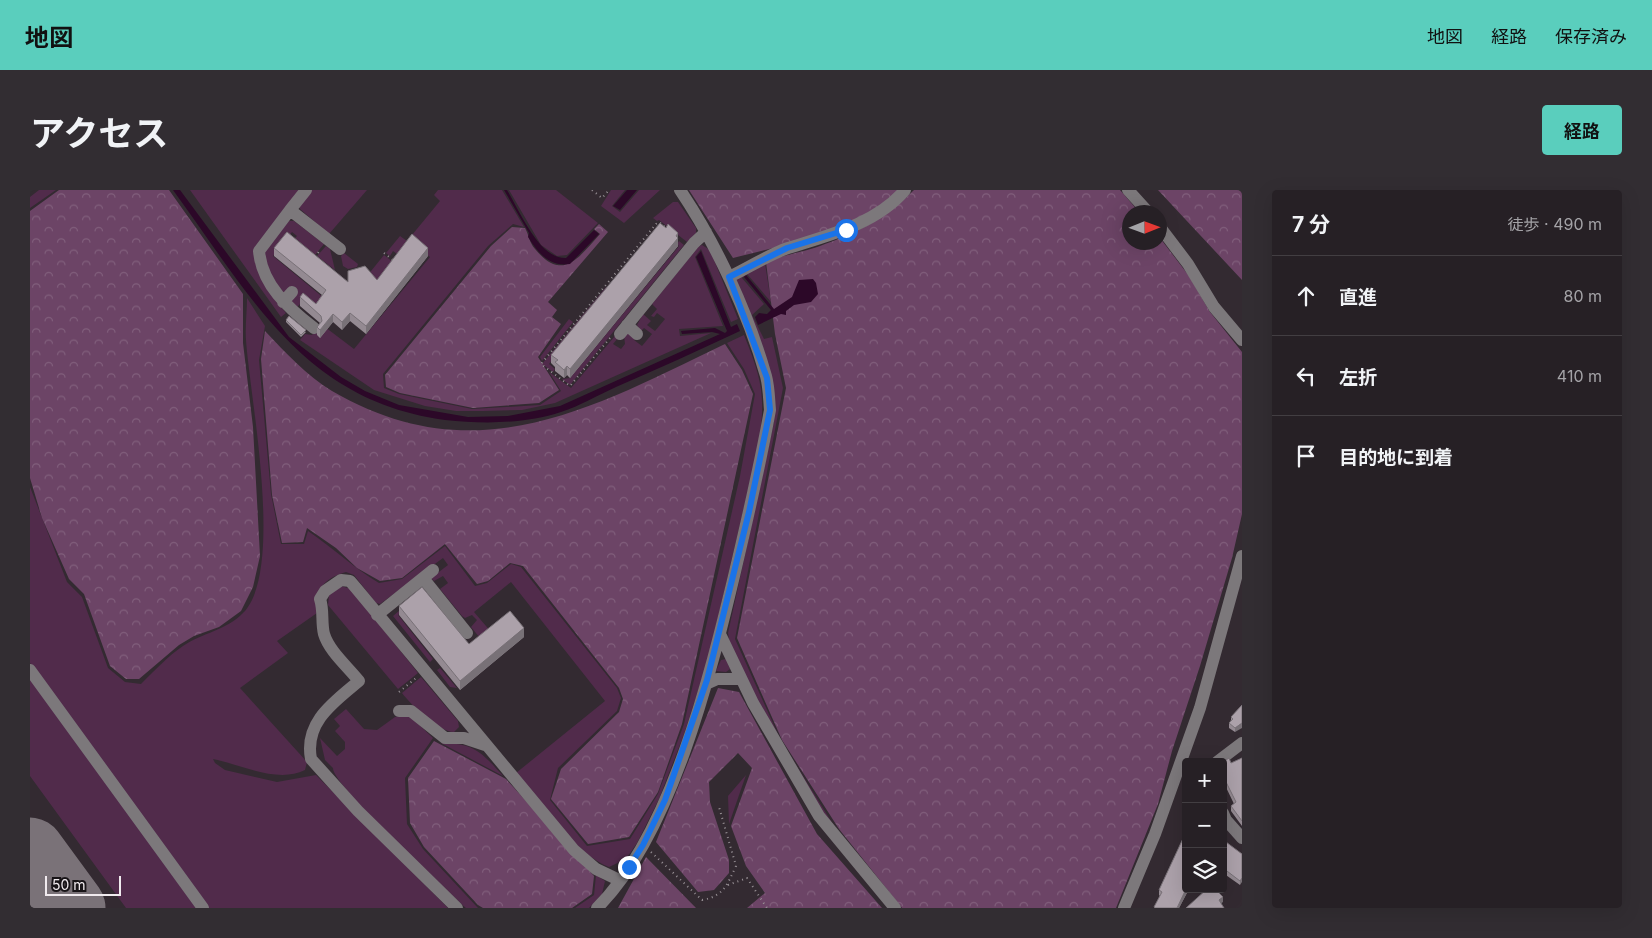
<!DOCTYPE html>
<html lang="ja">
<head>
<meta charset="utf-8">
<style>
	:root { --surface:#262025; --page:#322d32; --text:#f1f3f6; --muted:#a4a3a7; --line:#423e42; --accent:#5acebd }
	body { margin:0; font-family:Inter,"Noto Sans JP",sans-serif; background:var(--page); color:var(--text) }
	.controls { position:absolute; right:15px; bottom:15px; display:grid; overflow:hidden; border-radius:5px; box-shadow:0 5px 20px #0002 }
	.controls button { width:45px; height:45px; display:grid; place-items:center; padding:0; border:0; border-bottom:1px solid var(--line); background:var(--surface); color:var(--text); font:25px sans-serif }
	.compass { position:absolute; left:1092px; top:15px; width:45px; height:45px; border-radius:50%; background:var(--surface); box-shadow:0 5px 20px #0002; rotate:89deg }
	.scale { position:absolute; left:15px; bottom:12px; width:76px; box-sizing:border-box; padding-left:5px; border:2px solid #f0eaee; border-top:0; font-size:14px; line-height:18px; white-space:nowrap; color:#f0eaee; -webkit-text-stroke:4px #181417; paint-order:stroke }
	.stop { position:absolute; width:15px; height:15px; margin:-11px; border:4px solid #1a73e8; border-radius:50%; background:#fff }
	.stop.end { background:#1a73e8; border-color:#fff; box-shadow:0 1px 5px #0008 }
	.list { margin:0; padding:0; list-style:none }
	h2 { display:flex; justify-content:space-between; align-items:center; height:65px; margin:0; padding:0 20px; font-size:21px }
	h2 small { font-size:16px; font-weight:400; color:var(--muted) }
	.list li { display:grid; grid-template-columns:32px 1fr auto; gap:15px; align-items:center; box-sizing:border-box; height:80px; padding:0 20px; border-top:1px solid var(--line) }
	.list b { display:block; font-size:19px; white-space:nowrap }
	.list em { font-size:16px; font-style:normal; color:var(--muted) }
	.icon { flex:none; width:28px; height:28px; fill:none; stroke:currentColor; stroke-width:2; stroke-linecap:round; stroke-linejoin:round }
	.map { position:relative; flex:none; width:1212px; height:718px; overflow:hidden; border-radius:5px }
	header { display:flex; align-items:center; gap:30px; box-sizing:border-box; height:70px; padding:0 25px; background:var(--accent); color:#111 }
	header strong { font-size:24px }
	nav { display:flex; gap:28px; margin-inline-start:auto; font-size:18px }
	.intro { display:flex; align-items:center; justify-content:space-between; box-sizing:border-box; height:120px; padding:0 30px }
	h1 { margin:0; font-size:35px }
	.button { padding:12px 22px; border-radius:5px; background:var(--accent); color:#111; font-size:18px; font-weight:700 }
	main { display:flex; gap:30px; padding:0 30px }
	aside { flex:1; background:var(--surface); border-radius:5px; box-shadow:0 5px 20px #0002 }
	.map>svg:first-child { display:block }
	.green { fill:#512b4b }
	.forest { fill:url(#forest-crowns) }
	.water { fill:#2c0828 }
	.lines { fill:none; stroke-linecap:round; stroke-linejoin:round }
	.taxiway { stroke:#7a7278; stroke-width:28 }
	.runway { stroke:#7a7278; stroke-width:69 }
	.path { stroke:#999297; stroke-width:2; stroke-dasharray:1 4; stroke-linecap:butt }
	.minor { stroke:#7c787b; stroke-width:12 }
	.wall { fill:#948a92 }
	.shaded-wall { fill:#787177 }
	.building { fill:#aca1aa; stroke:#787177 }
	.route { stroke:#1a73e8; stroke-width:6 }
</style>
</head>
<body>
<header>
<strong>地図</strong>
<nav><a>地図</a><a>経路</a><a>保存済み</a></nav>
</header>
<div class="intro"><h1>アクセス</h1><a class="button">経路</a></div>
<main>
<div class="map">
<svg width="1212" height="718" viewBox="0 0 1212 718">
	<defs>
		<pattern id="forest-crowns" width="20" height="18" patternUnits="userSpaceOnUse" patternTransform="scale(1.25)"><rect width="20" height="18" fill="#6c4466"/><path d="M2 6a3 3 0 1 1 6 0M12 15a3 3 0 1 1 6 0" fill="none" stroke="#815f7c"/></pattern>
	</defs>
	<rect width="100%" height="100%" fill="#332a31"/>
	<!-- green -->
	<path class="green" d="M9,0H26L0,18V7Z
		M160,0H271L224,59L245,110L256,123L251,127Z
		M280,0H337L299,44L270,19L269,15Z
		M408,0H472L494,37L483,34L458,56L353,184L354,198L369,204L442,219L510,215L531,201L519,182L541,198L585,146L588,148L583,154L591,159L595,154L594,145L598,143L606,147L604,150L612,156L622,144L614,138L611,141L607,135L613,124L621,131L617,135L625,141L635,129L627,123L624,127L621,126L627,119L622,114L668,57L672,55L680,60L708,129L701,132L671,59L665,67L693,136L649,139L650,146L681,143L525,213L492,220L453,221H426L395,216L344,200L270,150L275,144L282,145L291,134L324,159L400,67L381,52L370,66L363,61L360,66L356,63L370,46L377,51L410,11L404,5Z
		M479,0H526L568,33L537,65L527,66L511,55Z
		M581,0H595L582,16L590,22L609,0H630L594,33L571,16Z
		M643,12H648L666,38V43L657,52L629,30L627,31L623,28Z
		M259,31H264L294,54L285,65L265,48L267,46L262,42L243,66L295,109L288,117L273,111L266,118C251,103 238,84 232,63Z
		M649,51L654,55L540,195L532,189L540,188L649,56L647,54Z
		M296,56L300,59L305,80L287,66Z
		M314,63L328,74L327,77L318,79L313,76L311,66Z
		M354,65L364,73L332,114L337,86Z
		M735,73L741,112L717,84L712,88L734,114L722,125L734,149L742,147L753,198L705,449L751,551L806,639L796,630L750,555L700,456L698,443L744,232L705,92L706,88Z
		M576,97L579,100L519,174L525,179L523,182L512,174Z
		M217,108L235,136L229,170L241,304L251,354H274L278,341C303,358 324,378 349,393L372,389L415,356L445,396L457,393L481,374L491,377L587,498L591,508L587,521L528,578L520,610L557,656L600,649L628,604L654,534L710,286L725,204L714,179L697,153L714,145C733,192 736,208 728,258L678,470L654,544L629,609L607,653L596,669L579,677C546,665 509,610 486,583L575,511L481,392L444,422L462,443L450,448L441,437L447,430L442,425L435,428L432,426L410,399L418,393L413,386L404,391L401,388L418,375L413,368L350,414L346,413L324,385L316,382C295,388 282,401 287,423L247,451L258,463L210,498L277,572L275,580C247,594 210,574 183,569L185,573L195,580L247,592L286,585L418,718H178L0,473V297L37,392L52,407L78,478L95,492L111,494C124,481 138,466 153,456C172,443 197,440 213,423C255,381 220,208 216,150C215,137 217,122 217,108Z
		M539,129L543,132L512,171L510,167Z
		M311,396L321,399L388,483L368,499L298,415L299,405Z
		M390,403L393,404L368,425L403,469L400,472L363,426Z
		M696,469L700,479L696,482L686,481L691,470Z
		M410,478L427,498L420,497L407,480Z
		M0,483L169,718H96L0,586Z
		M391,487L428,531L429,537L424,542C409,542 381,515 372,503Z
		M316,519L334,539L347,540L365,527L376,525L383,529L403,548L375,588L377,634L393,659L448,718H436C416,699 302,595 303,578L295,570L290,548L307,566L315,559V552L305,541L310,536L304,529Z
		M411,553C445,553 452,563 473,586Z
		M716,585L699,634L698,606Z
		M566,685L575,691L572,704L559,718H545L564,705Z"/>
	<!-- forest -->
	<path class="forest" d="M29,0H139L213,104V153L223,237L230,366L223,397L211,421L189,437L164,446L149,455L109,489H96L80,476L54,404L39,389L12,328L0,288V21Z
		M659,0H869C832,40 754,55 703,68Z
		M884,0H1090L1109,22H1100V52H1130V48L1159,86L1180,122L1212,162V324L1202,368L1170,476L1142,561L1128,614L1086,718H872L809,639L752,550L707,448L756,198L745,144L736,72C755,64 776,62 795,54C830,42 858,26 884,0Z
		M1128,0H1212V90Z
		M569,34L578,42L518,112L527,120L522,127L531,134L508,167L529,200L509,213L443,218L370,203L356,197L355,185L461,56L482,37L495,38C499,45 499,52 505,59C533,93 549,67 570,44L564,39Z
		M235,141C255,162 277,186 302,201C446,285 562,218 695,154L712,180L723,204L652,534L628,602L599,647L558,654L521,609L531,579L589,522L593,509L589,498L493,376L480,373L458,391L447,394L415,354L372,388L350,391L327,378L306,358L277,338L273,352L252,353L242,305L231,169Z
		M688,498L709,502L787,644L852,718H717L735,703L716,676L701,636L722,578L708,563L679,592L680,612L699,670V683L684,700L668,702L626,652Z
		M404,551L476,589L564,686L562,704L542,718H453L448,715L394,657L380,633L378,588Z
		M616,667L666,718H588Z"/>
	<!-- water -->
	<path class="water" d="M143,0H150L259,147L311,187L335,201L369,215L438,227L478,226L530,216L690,144L682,142L652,144L651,141L685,138L695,143L697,141L666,67L671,61L701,137L707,134L710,141C669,160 628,179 586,197C568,205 550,216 531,222C495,234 453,234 415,230C273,211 220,105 143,0Z
		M474,0H477C490,21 509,69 536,68L564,40L569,44L540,74C519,77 508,63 498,47L499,43Z
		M597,0H607L590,20L583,16Z
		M716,85L744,119L762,107L769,90L783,89L786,93L788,104L781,112L764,115L756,121V125L751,124L728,135L725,127L729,123L737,124L741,120L714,87Z"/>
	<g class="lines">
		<!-- taxiway -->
		<path class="taxiway" d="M0,712L31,718"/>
		<!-- runway -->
		<path class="runway" d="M0,662L41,718"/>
		<!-- path -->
		<path class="path" d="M562,0L572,8L579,0
			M354,63L364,71
			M285,67L291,59
			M580,148L540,196L511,174L626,34L629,32L636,38
			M369,502L386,488
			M621,662L672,710C694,706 697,695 706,676L689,617
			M698,695L717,688L737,718"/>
		<!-- minor -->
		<path class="minor" d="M276,0L260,20L310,59
			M1098,0L1118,22
			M260,20L229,61C232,95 258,118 284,138
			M1130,37L1158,74L1184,117L1212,150
			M699,87C718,78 738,65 758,58C799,45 846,34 875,0
			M253,112L262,102
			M597,135L607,144
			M590,144L664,53L676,42
			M393,388L437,443
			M347,425L403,380
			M690,444L723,513L789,626L865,718
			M0,480L173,718
			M676,494L687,489H711
			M369,521H381L415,548H434L455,555
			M1187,572L1212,553
			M1193,623L1196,630L1212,648
			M427,718L328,621L281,569C274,532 304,512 329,491C318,477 299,461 294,444C291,432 294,421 290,409L295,401L311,390L320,391L326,398L544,660L566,679L589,690
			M567,718C641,645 680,486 704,386C717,331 730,276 740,220C739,209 739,197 736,186C718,123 687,55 650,0
			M1094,718L1125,644L1170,518L1212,366"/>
	</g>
	<!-- wall -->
	<path class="wall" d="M648,52V56L540,188L537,185L534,188L525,181V177L521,173V165Z
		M244,58L318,92L347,90L398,66L336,144L320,131L312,140L303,132L290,148L287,145V137L290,133L270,116V107L286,114L292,105L244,66Z
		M256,130L276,142L271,147L256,132Z
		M369,416L439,454L494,447L430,500L369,425Z
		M1212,515L1205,542L1199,538V533L1201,530V527Z
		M1212,568V636L1201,621V616L1204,614L1193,591V572L1201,573Z
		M1193,656L1212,664L1210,695L1193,683Z
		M1159,699L1149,718H1124L1130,706L1129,705V700Z"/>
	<!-- shaded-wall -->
	<path class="shaded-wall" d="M648,43V56L540,188V179Z
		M398,58V66L336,144V136Z
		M320,123V131L312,140V132Z
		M303,124V132L290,148V140Z
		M537,176V185L534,188V180Z
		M494,438V447L430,500V491Z
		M1212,533V538L1205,542V538Z
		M1212,688V692L1210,695V691Z
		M1156,699H1159L1149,718H1147Z
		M1193,707V712L1189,715V710Z"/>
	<!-- building -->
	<path class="building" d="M630,33L636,38L638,34L648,43L646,46L648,48L540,179L537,176L534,180L525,172L528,170L521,165Z
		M257,42L318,92V81L335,76L347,90L382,44L398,58L336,136L320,123L312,132L303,124L290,140L287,137L292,131L291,126L270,107L273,103L286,114L296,100L244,58Z
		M259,126L276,140L271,145L256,130Z
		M392,397L439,454L480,421L494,438L430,491L369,416Z
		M1212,515V533L1205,538L1199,533L1203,529L1201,527Z
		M1199,568L1201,573L1212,568V631L1201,616L1206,612L1193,586V572Z
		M1156,642V699L1147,718H1125L1124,717L1132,702L1129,700Z
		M1196,652L1212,664V688L1210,691L1193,678V656Z
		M1177,699H1185L1193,707L1189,710L1194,718H1156Z"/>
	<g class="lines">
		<!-- route -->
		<path class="route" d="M599,677L613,655L635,610L677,490L719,322L740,220L737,188L699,87L757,58L816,40"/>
	</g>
</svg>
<div class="controls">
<button>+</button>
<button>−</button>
<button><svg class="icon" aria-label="layers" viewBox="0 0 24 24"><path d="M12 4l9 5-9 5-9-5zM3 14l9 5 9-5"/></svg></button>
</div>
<svg class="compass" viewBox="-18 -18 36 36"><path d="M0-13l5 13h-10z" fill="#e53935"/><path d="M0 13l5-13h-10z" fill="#a4a3a7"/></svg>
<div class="scale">50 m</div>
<div class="stop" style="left:816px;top:40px"></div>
<div class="stop end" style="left:599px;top:677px"></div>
</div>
<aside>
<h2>7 分<small>徒歩 · 490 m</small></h2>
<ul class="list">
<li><svg class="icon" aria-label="ahead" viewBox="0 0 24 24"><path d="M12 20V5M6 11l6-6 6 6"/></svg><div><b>直進</b></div><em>80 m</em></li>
<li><svg class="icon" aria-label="left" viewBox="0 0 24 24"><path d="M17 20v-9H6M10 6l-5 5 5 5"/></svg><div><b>左折</b></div><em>410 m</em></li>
<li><svg class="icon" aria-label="arrive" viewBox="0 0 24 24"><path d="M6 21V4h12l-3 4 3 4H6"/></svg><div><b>目的地に到着</b></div></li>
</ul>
</aside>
</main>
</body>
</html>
